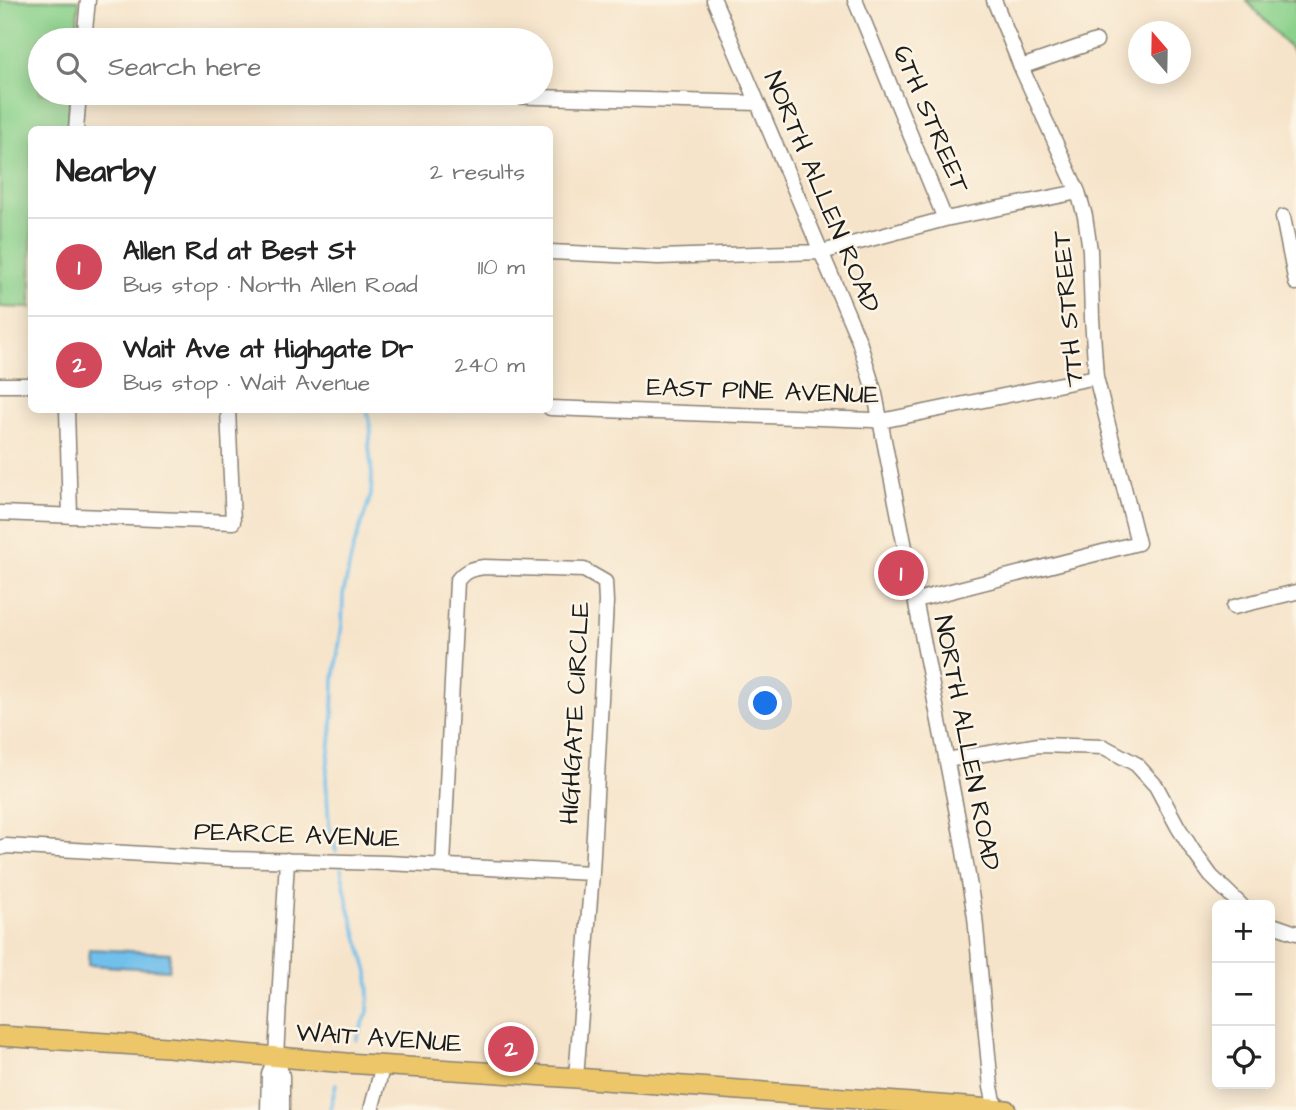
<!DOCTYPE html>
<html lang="en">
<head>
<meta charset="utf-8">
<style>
	:root { --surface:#fff; --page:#f2f2f2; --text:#222; --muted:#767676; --line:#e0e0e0; --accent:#d1495b }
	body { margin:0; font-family:"Architects Daughter",sans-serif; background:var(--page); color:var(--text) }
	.controls { position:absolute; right:21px; bottom:21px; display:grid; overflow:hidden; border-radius:10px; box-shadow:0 4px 18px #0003 }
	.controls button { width:63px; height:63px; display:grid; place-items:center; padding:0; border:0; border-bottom:2px solid var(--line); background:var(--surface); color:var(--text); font:35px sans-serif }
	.compass { position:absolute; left:1128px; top:21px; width:63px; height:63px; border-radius:50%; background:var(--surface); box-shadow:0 4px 18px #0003; rotate:340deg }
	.you { position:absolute; left:766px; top:704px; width:24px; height:24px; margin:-18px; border:5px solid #fff; border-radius:50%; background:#1a73e8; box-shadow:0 0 0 10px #1a73e833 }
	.badge { display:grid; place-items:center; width:46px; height:46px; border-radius:50%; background:var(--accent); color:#fff; font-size:23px; font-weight:700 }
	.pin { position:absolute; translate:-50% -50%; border:4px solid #fff; box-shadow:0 2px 7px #0006 }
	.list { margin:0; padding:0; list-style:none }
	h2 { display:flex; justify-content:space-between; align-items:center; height:91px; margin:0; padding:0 28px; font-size:30px }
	h2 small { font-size:23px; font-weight:400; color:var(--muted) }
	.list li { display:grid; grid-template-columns:46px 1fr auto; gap:21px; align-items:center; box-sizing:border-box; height:98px; padding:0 28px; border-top:2px solid var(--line) }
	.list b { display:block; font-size:26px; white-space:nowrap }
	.list p { margin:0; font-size:23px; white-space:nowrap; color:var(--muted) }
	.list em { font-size:23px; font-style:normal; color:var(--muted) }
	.icon { flex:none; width:38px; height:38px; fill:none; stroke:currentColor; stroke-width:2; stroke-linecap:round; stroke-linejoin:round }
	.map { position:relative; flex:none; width:1296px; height:1110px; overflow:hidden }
	.search { position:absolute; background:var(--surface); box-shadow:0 4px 18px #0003; left:28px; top:28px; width:525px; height:77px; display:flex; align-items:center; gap:18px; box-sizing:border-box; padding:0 24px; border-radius:38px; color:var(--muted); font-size:26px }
	.panel { position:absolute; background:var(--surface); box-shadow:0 4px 18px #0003; left:28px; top:126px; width:525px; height:287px; border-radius:10px }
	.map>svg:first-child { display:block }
	.green { fill:#8bd18c; stroke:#547654; stroke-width:2 }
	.water { fill:#71bfeb; stroke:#466e84; stroke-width:2 }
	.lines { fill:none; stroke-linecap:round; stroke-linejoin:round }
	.stream { stroke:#71bfeb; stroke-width:3.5 }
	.minor-casing { stroke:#898073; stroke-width:17 }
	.major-casing { stroke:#898073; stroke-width:22 }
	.minor { stroke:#fff; stroke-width:14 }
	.major { stroke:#ecc669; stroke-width:19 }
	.labels { text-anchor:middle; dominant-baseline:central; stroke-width:5; stroke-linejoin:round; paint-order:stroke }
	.street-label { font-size:26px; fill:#1c1c1c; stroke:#fcf5e5 }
</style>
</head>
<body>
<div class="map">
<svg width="1296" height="1110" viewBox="0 0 1296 1110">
	<rect width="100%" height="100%" fill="#fcf5e5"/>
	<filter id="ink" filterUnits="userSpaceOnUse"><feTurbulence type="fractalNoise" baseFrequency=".0143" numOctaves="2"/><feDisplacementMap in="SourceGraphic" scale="14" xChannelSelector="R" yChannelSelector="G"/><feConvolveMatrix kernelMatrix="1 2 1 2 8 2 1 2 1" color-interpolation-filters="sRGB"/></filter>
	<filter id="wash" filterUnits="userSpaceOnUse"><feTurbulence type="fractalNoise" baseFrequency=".00686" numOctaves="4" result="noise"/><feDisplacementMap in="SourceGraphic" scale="28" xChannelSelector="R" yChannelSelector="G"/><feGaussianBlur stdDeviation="1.57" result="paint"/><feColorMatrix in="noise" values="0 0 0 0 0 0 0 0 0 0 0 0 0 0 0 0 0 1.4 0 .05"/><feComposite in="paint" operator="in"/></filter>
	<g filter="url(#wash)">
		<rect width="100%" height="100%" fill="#f6e4ca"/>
		<!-- green -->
		<path class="green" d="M0,0H79L76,40H40V93H71L68,129L32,130L31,308L0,307Z
			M1246,0H1296V55Z"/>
		<!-- water -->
		<path class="water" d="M89,949L170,953L169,970L88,965Z"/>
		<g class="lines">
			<!-- stream -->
			<path class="stream" d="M336,851L329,825L326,779L333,715L334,679L342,626L343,595L353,549L371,495L372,475L369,446L371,431L367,410
				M341,869L349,909L368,972L369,989L368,1012L356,1040
				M330,1110L336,1084"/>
		</g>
	</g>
	<g filter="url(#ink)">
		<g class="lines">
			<defs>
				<path id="minor" d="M714,0L859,341L875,394L961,834L975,917L991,1087L996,1110
					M855,0L945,219
					M84,40L88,0
					M1021,67L1096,41
					M389,93L758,103
					M76,130L79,93
					M1283,217L1296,283
					M550,252L658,257L822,252L945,219L1078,192
					M0,385H32
					M550,408L872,420L881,421L1096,377
					M67,410L70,516
					M0,513L233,522L228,410
					M916,600L1138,543L1096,377L1092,318L1090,250L1085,216L1078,192L1021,67L994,0
					M1234,607L1296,592
					M946,760L1039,745L1104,747L1136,764L1156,786L1178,827L1193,851L1211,876L1241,905
					M0,848L6,846L230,859L387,863L592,873
					M443,865L457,581C465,570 471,569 484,567L584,570L605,582L606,602L592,873L576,1078
					M1270,924L1296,933
					M276,1056L282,1076V1110
					M268,1110L269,1074L276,1056L287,860
					M371,1110L383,1065"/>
				<path id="major" d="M0,1036L167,1047L346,1063L576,1078L1006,1110"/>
			</defs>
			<!-- minor casing -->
			<use href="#minor" class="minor-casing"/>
			<!-- major casing -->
			<use href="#major" class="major-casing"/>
			<!-- minor -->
			<use href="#minor" class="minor"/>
			<!-- major -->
			<use href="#major" class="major"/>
		</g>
	</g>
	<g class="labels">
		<!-- street labels -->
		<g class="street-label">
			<text transform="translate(931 119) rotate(67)">6TH STREET</text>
			<text transform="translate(822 192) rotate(67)">NORTH ALLEN ROAD</text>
			<text transform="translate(1068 309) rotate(-95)">7TH STREET</text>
			<text transform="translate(763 391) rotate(2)">EAST PINE AVENUE</text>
			<text transform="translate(575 713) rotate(-87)">HIGHGATE CIRCLE</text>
			<text transform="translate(967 743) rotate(79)">NORTH ALLEN ROAD</text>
			<text transform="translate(297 835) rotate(2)">PEARCE AVENUE</text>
			<text transform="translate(379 1038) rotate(4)">WAIT AVENUE</text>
		</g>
	</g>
</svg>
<div class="controls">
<button>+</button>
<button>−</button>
<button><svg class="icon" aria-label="locate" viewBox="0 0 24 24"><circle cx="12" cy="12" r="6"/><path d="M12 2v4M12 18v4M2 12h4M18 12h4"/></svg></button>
</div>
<svg class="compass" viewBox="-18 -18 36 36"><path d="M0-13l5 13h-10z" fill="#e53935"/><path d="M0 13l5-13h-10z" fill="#767676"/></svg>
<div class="you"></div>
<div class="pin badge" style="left:901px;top:573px">1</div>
<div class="pin badge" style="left:511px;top:1049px">2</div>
<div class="search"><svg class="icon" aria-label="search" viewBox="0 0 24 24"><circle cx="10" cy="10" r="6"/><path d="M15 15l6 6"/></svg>Search here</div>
<section class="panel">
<h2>Nearby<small>2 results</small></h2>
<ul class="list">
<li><span class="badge">1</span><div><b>Allen Rd at Best St</b><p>Bus stop · North Allen Road</p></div><em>110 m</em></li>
<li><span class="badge">2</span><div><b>Wait Ave at Highgate Dr</b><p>Bus stop · Wait Avenue</p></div><em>240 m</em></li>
</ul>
</section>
</div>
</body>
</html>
